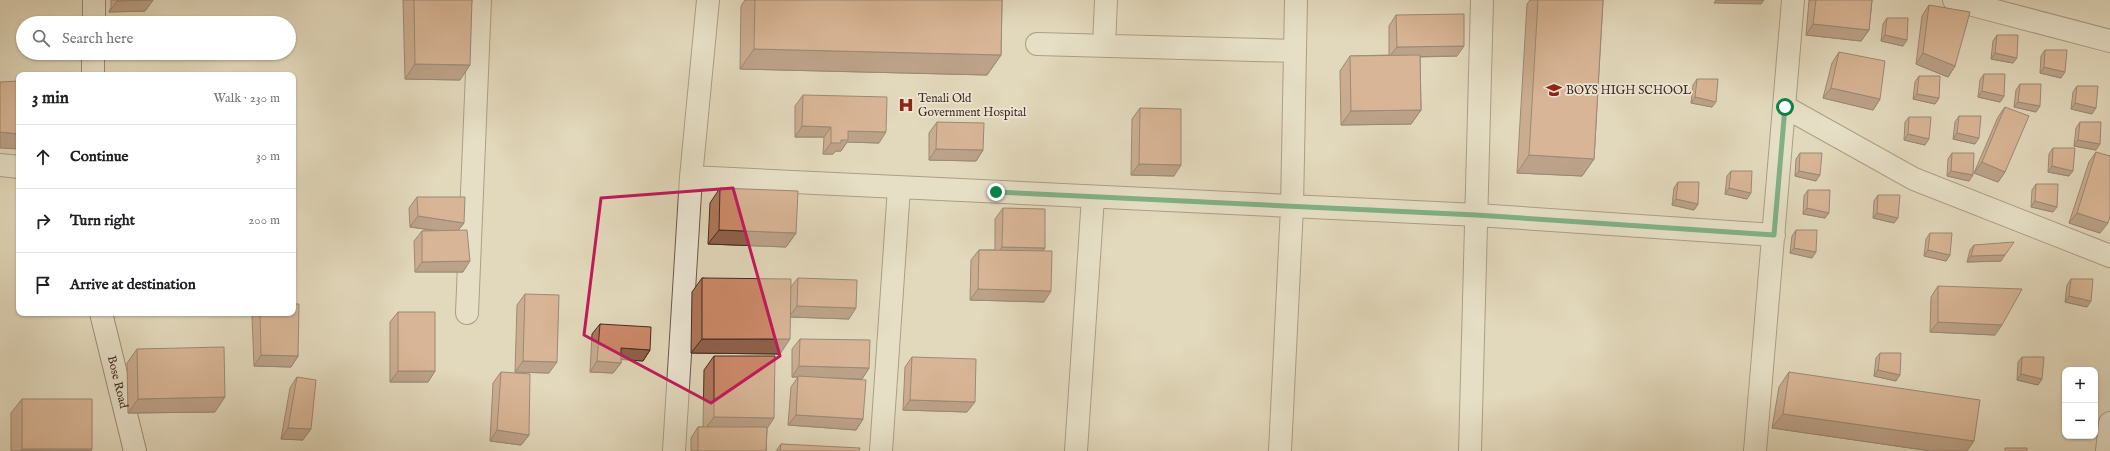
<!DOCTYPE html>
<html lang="en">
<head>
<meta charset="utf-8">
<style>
	:root { --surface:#fff; --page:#f2f2f2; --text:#202124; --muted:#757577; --line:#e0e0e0 }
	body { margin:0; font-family:"IM FELL English",serif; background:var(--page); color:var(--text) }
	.controls { position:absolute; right:12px; bottom:12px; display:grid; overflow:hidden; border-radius:8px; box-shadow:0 1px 3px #0004 }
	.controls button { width:36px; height:36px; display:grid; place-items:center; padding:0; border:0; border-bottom:1px solid var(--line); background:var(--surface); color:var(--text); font:20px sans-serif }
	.stop { position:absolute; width:12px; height:12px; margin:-9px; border:3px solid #0b8043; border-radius:50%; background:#fff }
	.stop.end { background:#0b8043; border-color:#fff; box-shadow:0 1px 4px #0008 }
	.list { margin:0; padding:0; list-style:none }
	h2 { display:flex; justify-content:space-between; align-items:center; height:52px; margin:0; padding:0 16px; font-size:17px }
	h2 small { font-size:13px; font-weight:400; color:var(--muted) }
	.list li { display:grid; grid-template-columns:26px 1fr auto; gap:12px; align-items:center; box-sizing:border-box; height:64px; padding:0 16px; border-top:1px solid var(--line) }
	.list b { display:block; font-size:15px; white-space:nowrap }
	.list em { font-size:13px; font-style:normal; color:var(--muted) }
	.icon { flex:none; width:22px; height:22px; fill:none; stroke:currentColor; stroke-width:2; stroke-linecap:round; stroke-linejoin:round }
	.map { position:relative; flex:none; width:2110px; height:451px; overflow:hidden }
	.search { position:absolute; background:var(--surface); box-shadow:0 1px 3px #0004; left:16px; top:16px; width:280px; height:44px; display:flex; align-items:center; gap:10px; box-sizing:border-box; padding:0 14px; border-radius:22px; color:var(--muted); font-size:15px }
	.panel { position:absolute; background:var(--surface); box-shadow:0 1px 3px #0004; left:16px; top:72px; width:280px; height:244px; border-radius:8px }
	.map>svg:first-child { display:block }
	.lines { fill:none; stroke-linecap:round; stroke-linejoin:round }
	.street-casing { stroke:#6b5648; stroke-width:24 }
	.secondary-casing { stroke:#432b22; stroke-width:24 }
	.street { stroke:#ece6d3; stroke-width:22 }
	.secondary { stroke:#ece6d3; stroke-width:22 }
	.wall { fill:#af765a; stroke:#432b22 }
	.shaded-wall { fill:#8f604a; stroke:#432b22 }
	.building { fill:#cc8969; stroke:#432b22 }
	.route { stroke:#0b8043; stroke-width:5 }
	.marked { fill:none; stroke:#c2185b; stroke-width:3; stroke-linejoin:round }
	.labels { text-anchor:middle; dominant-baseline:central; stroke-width:3.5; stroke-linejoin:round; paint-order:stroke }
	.poi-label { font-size:12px; fill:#432b22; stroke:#ece6d3; text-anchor:start }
	.street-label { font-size:12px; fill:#432b22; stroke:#ece6d3 }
</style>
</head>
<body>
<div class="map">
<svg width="2110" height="451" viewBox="0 0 2110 451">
	<rect width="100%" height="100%" fill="#e2d8bb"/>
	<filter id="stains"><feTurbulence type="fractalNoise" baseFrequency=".005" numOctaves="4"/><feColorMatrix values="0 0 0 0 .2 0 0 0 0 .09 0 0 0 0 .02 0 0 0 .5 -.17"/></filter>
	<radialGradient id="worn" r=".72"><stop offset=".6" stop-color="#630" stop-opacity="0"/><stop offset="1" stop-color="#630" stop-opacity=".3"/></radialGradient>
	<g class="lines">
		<defs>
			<path id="street" d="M1954,0L2110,41
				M1037,44L1295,51
				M1104,46L1106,0
				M1785,107L1914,179L2110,256
				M0,165L19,167
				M691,177L1477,215L1774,235
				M467,313L480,0
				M674,451L691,177L708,0
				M881,451L899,188
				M1076,451L1093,197
				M1280,451L1292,207L1296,0
				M1470,451L1482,0
				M1755,451L1793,0
				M2107,451L2110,423"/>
			<g id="secondary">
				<path d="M94,23V0"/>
				<path d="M93,75V53"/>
				<path id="s1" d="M101,313L135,451"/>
			</g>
		</defs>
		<!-- street casing -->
		<use href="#street" class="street-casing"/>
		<!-- secondary casing -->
		<use href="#secondary" class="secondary-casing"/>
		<!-- street -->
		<use href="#street" class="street"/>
		<!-- secondary -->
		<use href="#secondary" class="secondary"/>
	</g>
	<!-- wall -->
	<path class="wall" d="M111,0H153L145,11L109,12L111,7Z
		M403,0H472L460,80L405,79Z
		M745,0H1002L1001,55L987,75L740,69L741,6Z
		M1530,0H1603L1594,159L1582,176L1517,173L1527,4Z
		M1809,0H1872L1869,30L1861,41L1806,35Z
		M1929,5L1955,66L1948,77L1916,64L1922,16Z
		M1396,15L1457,56L1420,57L1421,110L1411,124L1341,125L1340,71L1350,56L1389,55V26Z
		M1887,18L1903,46L1881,41L1883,24Z
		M1997,35L2013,63L1991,59L1993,41Z
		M2045,50L2061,78L2040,73L2041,56Z
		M1839,52L1880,99L1873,110L1823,98L1832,63Z
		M1984,74L2004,96L2000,102L1978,97L1980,80Z
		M1919,76L1939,98L1935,104L1913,99L1915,82Z
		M1697,79L1712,107L1691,103L1693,85Z
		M2020,84L2036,112L2014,107L2016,90Z
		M2077,86L2092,114L2071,109L2073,92Z
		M803,95L879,143L847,142L841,151H836L833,154H823L824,137H795V106Z
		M2005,107V172L1998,182L1974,173L1998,117Z
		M1140,108L1174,176L1131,175L1132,119Z
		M1959,116L1975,144L1953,139L1955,122Z
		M1909,117L1925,145L1904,140L1905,122Z
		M937,122L983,150L976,161L929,160V133Z
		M2080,122L2096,150L2074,146L2076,128Z
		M2053,148L2069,176L2048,172L2049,154Z
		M2096,152L2100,233L2069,223L2089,162Z
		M1800,153L1816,181L1795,176L1796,159Z
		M1952,153L1969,181L1947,176L1948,159Z
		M1731,171L1747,199L1725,194L1727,176Z
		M1678,182L1698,204L1694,210L1672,205L1674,188Z
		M2036,184L2053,212L2031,207L2032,190Z
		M720,188L796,233L786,247L708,244L710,203Z
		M1808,190L1825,218L1803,214L1804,196Z
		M1878,195L1894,223L1873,218L1874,201Z
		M417,197L464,223L458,230L463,272H415L414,241L422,231H437L410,227L409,208Z
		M1003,208L1045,248L1043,251L1044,302L970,300L971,260L979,250H995V219Z
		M1796,230L1812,258L1790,253L1792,236Z
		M1930,233L1950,255L1946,261L1924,256L1926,239Z
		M1974,245L2001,261L1967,262L1970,250Z
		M702,278L790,288L798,278L849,319L790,317L780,354L691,353L692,292Z
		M2071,279L2087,307L2065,302L2067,285Z
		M1938,286L1995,335L1930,332L1931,297Z
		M525,294L549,373L515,372L517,305Z
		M398,312L435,371L428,382H390V322Z
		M255,313H293L298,356L291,367L254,366L252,317Z
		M600,324L650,350L643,361L621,359V363L613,373L590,372L592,334Z
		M800,339L869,368L862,379L824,378L863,419L856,430L788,425L791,387L798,377H792V349Z
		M137,349L215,412L128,413L127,363Z
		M1880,353L1896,381L1874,376L1876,358Z
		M714,356L767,429L766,451H691V438L698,427H703L704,370Z
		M912,357L967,412L903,410L905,367Z
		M2022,357L2038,385L2017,380L2018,362Z
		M501,372L529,435L521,445L490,441L493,383Z
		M1789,372L1967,451H1931L1772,428L1779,387Z
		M297,377L303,440L281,439L290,388Z
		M22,399L91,451H11V413Z
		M781,444L859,451H776Z"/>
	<!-- shaded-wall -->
	<path class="shaded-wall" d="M153,0L145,11L109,12L117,1Z
		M1716,0H1764L1761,4L1714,3Z
		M1813,24L1869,30L1861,41L1806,35Z
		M1885,35L1907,40L1903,46L1881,41Z
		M1464,46L1457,56L1389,57L1397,47Z
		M754,49L1001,55L987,75L740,69Z
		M1923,53L1955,66L1948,77L1916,64Z
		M1995,53L2017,58L2013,63L1991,59Z
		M415,64L470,65L460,80L405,79Z
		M2044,67L2065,72L2061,78L2040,73Z
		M1831,88L1880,99L1873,110L1823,98Z
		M1982,91L2004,96L2000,102L1978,97Z
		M1917,94L1939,98L1935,104L1913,99Z
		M1695,97L1716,102L1712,107L1691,103Z
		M2018,102L2040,106L2036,112L2014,107Z
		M2075,103L2096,108L2092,114L2071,109Z
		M1421,110L1411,124L1341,125L1351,111Z
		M802,126L831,127L824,137H795Z
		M848,131L886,132L879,143L847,142L841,151H836L833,154H823L831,143Z
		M0,132L19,134V149L0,148Z
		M1957,133L1979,138L1975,144L1953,139Z
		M1908,134L1929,139L1925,145L1904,140Z
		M2078,140L2100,144L2096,150L2074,146Z
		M936,149L983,150L976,161L929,160Z
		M1529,155L1594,159L1582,176L1517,173Z
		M1982,162L2005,172L1998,182L1974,173Z
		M1139,164L1181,165L1174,176L1131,175Z
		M2052,166L2073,171L2069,176L2048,172Z
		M1799,171L1820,175L1816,181L1795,176Z
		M1951,171L1973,175L1969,181L1947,176Z
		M1729,188L1751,193L1747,199L1725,194Z
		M1676,199L1698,204L1694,210L1672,205Z
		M2035,201L2057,207L2053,212L2031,207Z
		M1807,208L1829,213L1825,218L1803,214Z
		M1877,213L1898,218L1894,223L1873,218Z
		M2077,213L2108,223L2100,233L2069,223Z
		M418,216L464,223L456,233L410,227Z
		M719,230L796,233L786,247L708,244Z
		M1002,247L1045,248L1037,258H994Z
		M1794,248L1816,252L1812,258L1790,253Z
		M1928,250L1950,255L1946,261L1924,256Z
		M2005,255L2001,261L1967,262L1971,256Z
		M470,261L463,272H415L422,262Z
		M978,289L1051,291L1044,302L970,300Z
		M2069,296L2091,301L2087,307L2065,302Z
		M797,306L856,308L849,319L789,317Z
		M1938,322L2002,325L1995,335L1930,332Z
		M702,339H790L780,354L691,353Z
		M621,348L650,350L643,361L614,359Z
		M261,355L298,356L291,367L254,366Z
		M523,361L557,362L549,373L515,372Z
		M597,361L621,363L613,373L590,372Z
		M799,366L869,368L862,379L798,377V376V377H792Z
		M1878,370L1900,375L1896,381L1874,376Z
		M398,371H435L428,382H390Z
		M2021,374L2042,379L2038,385L2017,380Z
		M225,397L215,412L128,413L138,399Z
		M910,400L975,402L967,412L903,410Z
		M1783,414L1974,441L1967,451H1931L1772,428Z
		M796,415L863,419L856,430L788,425Z
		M714,417L774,418L764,433L703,432Z
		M288,428L311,429L303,440L281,439Z
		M497,430L529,435L521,445L490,441Z
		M22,449H92L91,451H20Z"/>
	<!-- building -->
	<path class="building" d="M117,0H150L117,1Z
		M414,0H472L470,65L415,64Z
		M755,0H1002L1001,55L754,49Z
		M1538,0H1603L1594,159L1529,155Z
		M1816,0H1872L1869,30L1813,24Z
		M1929,5L1970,12L1955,66L1923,53Z
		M1464,14V46L1397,47L1396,15Z
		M1887,18H1908L1907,40L1885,35Z
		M1997,35H2018L2017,58L1995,53Z
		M2045,50H2067L2065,72L2044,67Z
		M1839,52L1885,61L1880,99L1831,88Z
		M1420,55L1421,110L1351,111L1350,56Z
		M1984,74H2005L2004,96L1982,91Z
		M1919,76H1940L1939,98L1917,94Z
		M1697,79H1718L1716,102L1695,97Z
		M19,81V134L0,132V82Z
		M2020,84H2041L2040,106L2018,102Z
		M2077,86H2098L2096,108L2075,103Z
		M803,95L887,97L886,132L848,131V140H841V143H831V127L802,126Z
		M2005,107L2029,116L2005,172L1982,162Z
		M1140,108L1181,109V165L1139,164Z
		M1959,116H1981L1979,138L1957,133Z
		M1909,117H1931L1929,139L1908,134Z
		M937,122L984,123L983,150L936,149Z
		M2080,122H2101L2100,144L2078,140Z
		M2053,148H2075L2073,171L2052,166Z
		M2096,152L2110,156V216L2108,223L2077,213Z
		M1800,153H1822L1820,175L1799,171Z
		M1952,153H1974L1973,175L1951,171Z
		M1731,171H1752L1751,193L1729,188Z
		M1678,182H1699L1698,204L1676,199Z
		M2036,184H2058L2057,207L2035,201Z
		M720,188L798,191L796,233L719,230Z
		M1808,190H1830L1829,213L1807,208Z
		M1878,195H1900L1898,218L1877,213Z
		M417,197H465L464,223L418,216Z
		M1003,208L1045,209V248L1002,247Z
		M467,230L470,261L422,262V231Z
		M1796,230H1817L1816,252L1794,248Z
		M1930,233H1952L1950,255L1928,250Z
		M2014,242L2005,255L1971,256L1974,245Z
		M979,250L1052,251L1051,291L978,289Z
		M702,278L791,279L790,339H702Z
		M798,278L857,280L856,308L797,306Z
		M2071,279H2093L2091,301L2069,296Z
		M1938,286L2022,289L2002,325L1938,322Z
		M525,294L559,295L557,362L523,361Z
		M293,304H299L298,356L261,355L260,313H293Z
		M398,312H435V371H398Z
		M600,324L651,327L650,350L621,348V363L597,361Z
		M800,339L870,340L869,368L799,366Z
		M224,347L225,397L138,399L137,349Z
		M1880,353H1901L1900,375L1878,370Z
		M714,356H775L774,418L714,417Z
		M912,357L976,359L975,402L910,400Z
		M2022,357H2044L2042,379L2021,374Z
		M501,372L530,374L529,435L497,430Z
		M1789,372L1980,400L1974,441L1783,414Z
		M798,376L866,380L863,419L796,415Z
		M297,377L316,380L311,429L288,428Z
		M22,399H92V449H22Z
		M698,427H767L766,451H698Z
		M781,444L860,448L859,451H780Z
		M2005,448H2027V451H2005Z"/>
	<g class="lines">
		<!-- route -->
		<path class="route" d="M996,192L1476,215L1774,235L1785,107"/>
	</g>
	<!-- marked area -->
	<path d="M0 0H2110V451H0ZM733,188L780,356L711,403L584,335L601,198Z" fill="#e2d8bb" fill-opacity=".55" fill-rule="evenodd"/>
	<path class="marked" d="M733,188L780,356L711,403L584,335L601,198Z"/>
	<!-- icons -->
	<defs>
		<symbol id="school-bare" viewBox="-9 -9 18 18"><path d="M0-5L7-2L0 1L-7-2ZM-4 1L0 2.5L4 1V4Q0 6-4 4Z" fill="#8f2418" stroke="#ece6d3" stroke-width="2.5" paint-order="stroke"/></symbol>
		<symbol id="hospital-bare" viewBox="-9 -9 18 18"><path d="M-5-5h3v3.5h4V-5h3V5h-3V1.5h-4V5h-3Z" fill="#8f2418" stroke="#ece6d3" stroke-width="2.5" paint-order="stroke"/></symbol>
	</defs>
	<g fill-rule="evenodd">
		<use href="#school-bare" x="1543" y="79" width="22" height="22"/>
		<use href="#hospital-bare" x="895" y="94" width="22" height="22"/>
	</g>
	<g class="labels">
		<!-- poi labels -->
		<g class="poi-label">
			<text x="1566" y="90">BOYS HIGH SCHOOL</text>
			<text x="918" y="98">Tenali Old<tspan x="918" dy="14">Government Hospital</tspan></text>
		</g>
		<!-- street labels -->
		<g class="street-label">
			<text stroke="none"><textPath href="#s1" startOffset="71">Bose Road</textPath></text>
		</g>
	</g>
	<rect width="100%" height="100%" filter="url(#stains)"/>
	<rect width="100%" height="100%" fill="url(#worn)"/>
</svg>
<div class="controls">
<button>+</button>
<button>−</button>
</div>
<div class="stop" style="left:1785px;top:107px"></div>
<div class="stop end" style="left:996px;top:192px"></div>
<div class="search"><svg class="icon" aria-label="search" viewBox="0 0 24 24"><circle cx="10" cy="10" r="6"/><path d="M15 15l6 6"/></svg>Search here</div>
<section class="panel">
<h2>3 min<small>Walk · 230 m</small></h2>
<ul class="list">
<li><svg class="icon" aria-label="ahead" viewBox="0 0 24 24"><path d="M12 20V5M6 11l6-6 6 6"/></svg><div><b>Continue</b></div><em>30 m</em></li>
<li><svg class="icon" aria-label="right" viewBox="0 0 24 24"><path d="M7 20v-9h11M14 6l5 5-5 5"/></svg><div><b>Turn right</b></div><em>200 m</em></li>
<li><svg class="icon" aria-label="arrive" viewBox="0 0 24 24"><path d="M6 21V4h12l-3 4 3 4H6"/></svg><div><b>Arrive at destination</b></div></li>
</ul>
</section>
</div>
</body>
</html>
